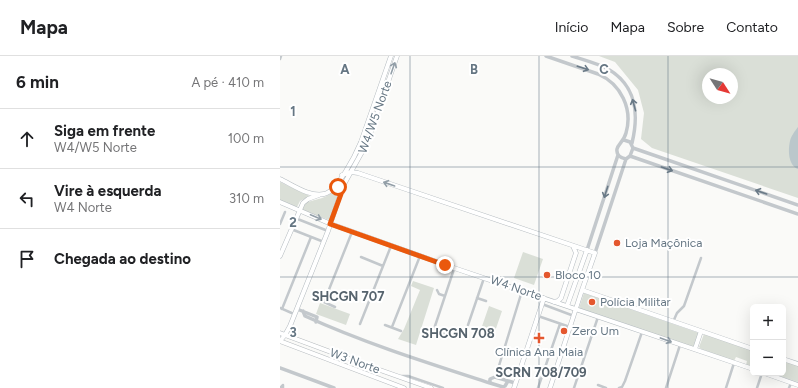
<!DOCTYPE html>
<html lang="pt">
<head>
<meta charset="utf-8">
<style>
	:root { --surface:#fff; --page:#f2f2f2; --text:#202124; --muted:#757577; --line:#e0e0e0 }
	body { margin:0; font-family:Figtree,sans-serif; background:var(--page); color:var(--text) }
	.controls { position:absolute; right:12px; bottom:12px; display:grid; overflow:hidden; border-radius:6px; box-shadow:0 4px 16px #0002 }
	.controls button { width:36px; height:36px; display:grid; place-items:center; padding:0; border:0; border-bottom:1px solid var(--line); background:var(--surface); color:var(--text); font:20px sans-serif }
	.compass { position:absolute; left:422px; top:12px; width:36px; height:36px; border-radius:50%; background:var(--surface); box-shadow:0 4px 16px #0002; rotate:126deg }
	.stop { position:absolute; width:12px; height:12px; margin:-9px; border:3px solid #ea580c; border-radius:50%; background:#fff }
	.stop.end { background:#ea580c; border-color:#fff; box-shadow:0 1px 4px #0008 }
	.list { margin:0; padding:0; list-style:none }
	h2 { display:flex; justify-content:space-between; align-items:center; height:52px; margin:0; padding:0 16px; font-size:17px }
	h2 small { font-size:13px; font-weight:400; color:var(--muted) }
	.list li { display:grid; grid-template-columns:26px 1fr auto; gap:12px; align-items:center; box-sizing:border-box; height:60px; padding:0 16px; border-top:1px solid var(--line) }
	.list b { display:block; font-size:15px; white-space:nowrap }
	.list p { margin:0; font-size:13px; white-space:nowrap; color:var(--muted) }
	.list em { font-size:13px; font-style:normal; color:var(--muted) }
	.icon { flex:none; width:22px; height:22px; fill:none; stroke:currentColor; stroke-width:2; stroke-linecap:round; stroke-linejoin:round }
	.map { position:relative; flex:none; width:518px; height:332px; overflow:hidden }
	header { display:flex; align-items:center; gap:24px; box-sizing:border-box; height:56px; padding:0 20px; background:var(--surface); border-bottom:1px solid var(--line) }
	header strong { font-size:19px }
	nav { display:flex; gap:22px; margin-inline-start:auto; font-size:14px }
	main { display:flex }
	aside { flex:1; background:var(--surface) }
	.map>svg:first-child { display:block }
	.green { fill:#dadfd7; fill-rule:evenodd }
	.water { fill:#bbc7cb }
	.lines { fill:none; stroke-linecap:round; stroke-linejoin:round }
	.secondary-casing { stroke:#b3babf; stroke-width:5 }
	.primary-casing { stroke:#b5babe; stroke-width:5 }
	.minor { stroke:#c3c8cc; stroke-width:2.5 }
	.tertiary { stroke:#c3c8cc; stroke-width:3.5 }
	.secondary { stroke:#fff; stroke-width:4 }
	.primary { stroke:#fff; stroke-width:4 }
	.oneway { stroke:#939fa8 }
	.oneway2 { stroke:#6a7a87 }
	.route { stroke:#ea580c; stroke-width:5 }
	.grid { fill:none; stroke:#657683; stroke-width:1; stroke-opacity:0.55 }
	.poi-dot { fill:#e4572e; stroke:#fff; stroke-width:1.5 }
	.labels { text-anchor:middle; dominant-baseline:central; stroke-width:4; stroke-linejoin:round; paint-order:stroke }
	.street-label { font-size:12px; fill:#657683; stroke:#fff }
	.poi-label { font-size:12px; fill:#657683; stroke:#fff; text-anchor:start }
	.neighbourhood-label { font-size:13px; font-weight:bold; fill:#57646e; stroke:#fff }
	.grid-label { font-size:13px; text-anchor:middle; font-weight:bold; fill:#657683; stroke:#fff; stroke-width:4; stroke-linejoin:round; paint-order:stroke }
</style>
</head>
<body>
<header>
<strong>Mapa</strong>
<nav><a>Início</a><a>Mapa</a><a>Sobre</a><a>Contato</a></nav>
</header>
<main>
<aside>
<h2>6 min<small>A pé · 410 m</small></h2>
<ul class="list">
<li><svg class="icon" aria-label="ahead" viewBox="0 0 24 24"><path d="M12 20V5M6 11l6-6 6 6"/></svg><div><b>Siga em frente</b><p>W4/W5 Norte</p></div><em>100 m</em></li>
<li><svg class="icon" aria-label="left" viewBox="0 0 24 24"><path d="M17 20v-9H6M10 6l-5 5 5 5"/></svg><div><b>Vire à esquerda</b><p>W4 Norte</p></div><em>310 m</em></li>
<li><svg class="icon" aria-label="arrive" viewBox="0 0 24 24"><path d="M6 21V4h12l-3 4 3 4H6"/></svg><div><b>Chegada ao destino</b></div></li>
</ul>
</aside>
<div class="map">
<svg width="518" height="332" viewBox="0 0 518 332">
	<rect width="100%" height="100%" fill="#fafaf8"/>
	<!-- green -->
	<path class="green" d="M319,0H518V142L372,92L361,83L364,57L358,34L335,6ZM428,18H452V42H428Z
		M0,126L30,140L20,145L17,151L0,144Z
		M57,131L59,134L49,164L23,154L22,152L25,147C36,143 51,142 57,131Z
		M243,196L263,203L254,229L234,222Z
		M133,225L154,232L136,289L118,283L124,273L140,234L131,230Z
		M304,237L419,277L415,290L413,291L299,252Z
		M40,247L70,258L66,269L36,258Z
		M209,250L222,255L212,284L199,279Z
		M424,278L473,295V311L466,309L467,305L456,301L454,305L421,293L419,291Z
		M503,305L518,310V326L490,317H503Z"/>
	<!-- water -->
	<path class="water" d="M518,71V113C508,109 508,94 510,85C511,80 515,75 518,71Z"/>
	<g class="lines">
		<defs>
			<path id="secondary" d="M62,119L71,116L78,117L315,197L302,234L270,332
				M0,123C13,129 29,141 44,138C57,136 76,98 81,86L111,0
				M0,146L51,168L174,212L473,313
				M0,200L23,147L28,143L39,139
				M302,234L473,293
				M274,246L278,245L281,242L296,197L293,190
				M287,250L307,194
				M0,285L5,279L10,270L48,175L63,130L87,87L117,0
				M415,293L421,275
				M503,303L518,308
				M484,317L518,329
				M234,332L264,242"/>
			<path id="primary" d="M0,277L83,308L151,332
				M0,285L124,332"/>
		</defs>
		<!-- secondary casing -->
		<use href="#secondary" class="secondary-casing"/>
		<!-- primary casing -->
		<use href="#primary" class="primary-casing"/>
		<!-- minor -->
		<path class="minor" d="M0,3L1,0
			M15,162L48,175
			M0,168L5,156
			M11,173L44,186
			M81,201L103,210
			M157,234L159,238L165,240
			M197,242L206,245
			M262,248L294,260
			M55,251L44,246L72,176
			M0,252L14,258
			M2,253L31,181
			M258,260L290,271
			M393,266L397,257L404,250L421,202
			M80,268L111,190
			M105,269L121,275
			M188,269L204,222
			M112,271L140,200
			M168,279L157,276L154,273L174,213
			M218,313L242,235
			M121,320H128L163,332
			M318,329L326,332
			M0,332L3,329V332
			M258,332L280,268
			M294,332L318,261
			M339,332L342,331L345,325L362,276
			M386,332L400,289
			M446,332L454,307
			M477,332L482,317
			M509,332L511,327"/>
		<!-- tertiary -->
		<path class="tertiary" d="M266,0L318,18C341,28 353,53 346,77C344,85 338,88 337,93C336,100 341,102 346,103L350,100L353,92L350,86L344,84
			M292,0C304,4 317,7 328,13C357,30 359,58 352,87
			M353,92L518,149
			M350,100L518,158
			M307,194L338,99
			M315,197L346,103
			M17,253L37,261L36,266
			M23,255L25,260C84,287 148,307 210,327
			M0,312L54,332
			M228,325L225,330L223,331L210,327V323L215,321L235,327"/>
		<!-- secondary -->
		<use href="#secondary" class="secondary"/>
		<!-- primary -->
		<use href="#primary" class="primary"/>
	</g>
	<!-- one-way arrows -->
	<defs><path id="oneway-shaft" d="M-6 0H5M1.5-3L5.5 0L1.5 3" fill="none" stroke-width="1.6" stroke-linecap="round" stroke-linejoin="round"/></defs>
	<g class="oneway">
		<use href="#oneway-shaft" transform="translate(113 12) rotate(-71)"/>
		<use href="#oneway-shaft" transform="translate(109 128) rotate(-161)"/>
		<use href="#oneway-shaft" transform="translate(36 161) rotate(23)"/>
		<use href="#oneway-shaft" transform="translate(386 284) rotate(20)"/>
	</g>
	<g class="oneway2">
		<use href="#oneway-shaft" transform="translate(303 12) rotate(18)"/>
		<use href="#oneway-shaft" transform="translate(354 49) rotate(-105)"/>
		<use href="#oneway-shaft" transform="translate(387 113) rotate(19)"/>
		<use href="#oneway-shaft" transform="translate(326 136) rotate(108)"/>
		<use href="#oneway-shaft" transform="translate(481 136) rotate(-161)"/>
	</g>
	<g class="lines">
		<!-- route -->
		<path class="route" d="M58,131L61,138L50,168L165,209"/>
	</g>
	<!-- grid -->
	<path class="grid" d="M130,0V332M259,0V332M388,0V332M0,111H518M0,221H518"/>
	<!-- markers -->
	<g class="poi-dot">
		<circle cx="337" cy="187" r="4"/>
		<circle cx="267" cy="219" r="4"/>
		<circle cx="312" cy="246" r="4"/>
		<circle cx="284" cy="275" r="4"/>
		<path d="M257 276h4v4h4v4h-4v4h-4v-4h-4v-4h4z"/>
	</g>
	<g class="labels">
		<!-- street labels -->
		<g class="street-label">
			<text transform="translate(95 61) rotate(-70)">W4/W5 Norte</text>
			<text transform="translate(236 232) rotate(19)">W4 Norte</text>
			<text transform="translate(75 305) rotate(20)">W3 Norte</text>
		</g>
		<!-- poi labels -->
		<g class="poi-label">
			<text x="345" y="187">Loja Maçônica</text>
			<text x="275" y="219">Bloco 10</text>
			<text x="320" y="246">Polícia Militar</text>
			<text x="292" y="275">Zero Um</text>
			<text x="259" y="296" text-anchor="middle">Clínica Ana Maia</text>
		</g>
		<!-- neighbourhood labels -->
		<g class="neighbourhood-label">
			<text x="68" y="240">SHCGN 707</text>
			<text x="178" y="277">SHCGN 708</text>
			<text x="261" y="316">SCRN 708/709</text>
		</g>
	</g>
	<g class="grid-label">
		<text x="65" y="18">A</text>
		<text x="194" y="18">B</text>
		<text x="324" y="18">C</text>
		<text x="13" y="60">1</text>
		<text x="13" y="171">2</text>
		<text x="13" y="281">3</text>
	</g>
</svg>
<div class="controls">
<button>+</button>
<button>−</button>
</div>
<svg class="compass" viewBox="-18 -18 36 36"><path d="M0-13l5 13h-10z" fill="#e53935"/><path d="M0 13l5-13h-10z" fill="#757577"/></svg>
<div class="stop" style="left:58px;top:131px"></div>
<div class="stop end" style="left:165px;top:209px"></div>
</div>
</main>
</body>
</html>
